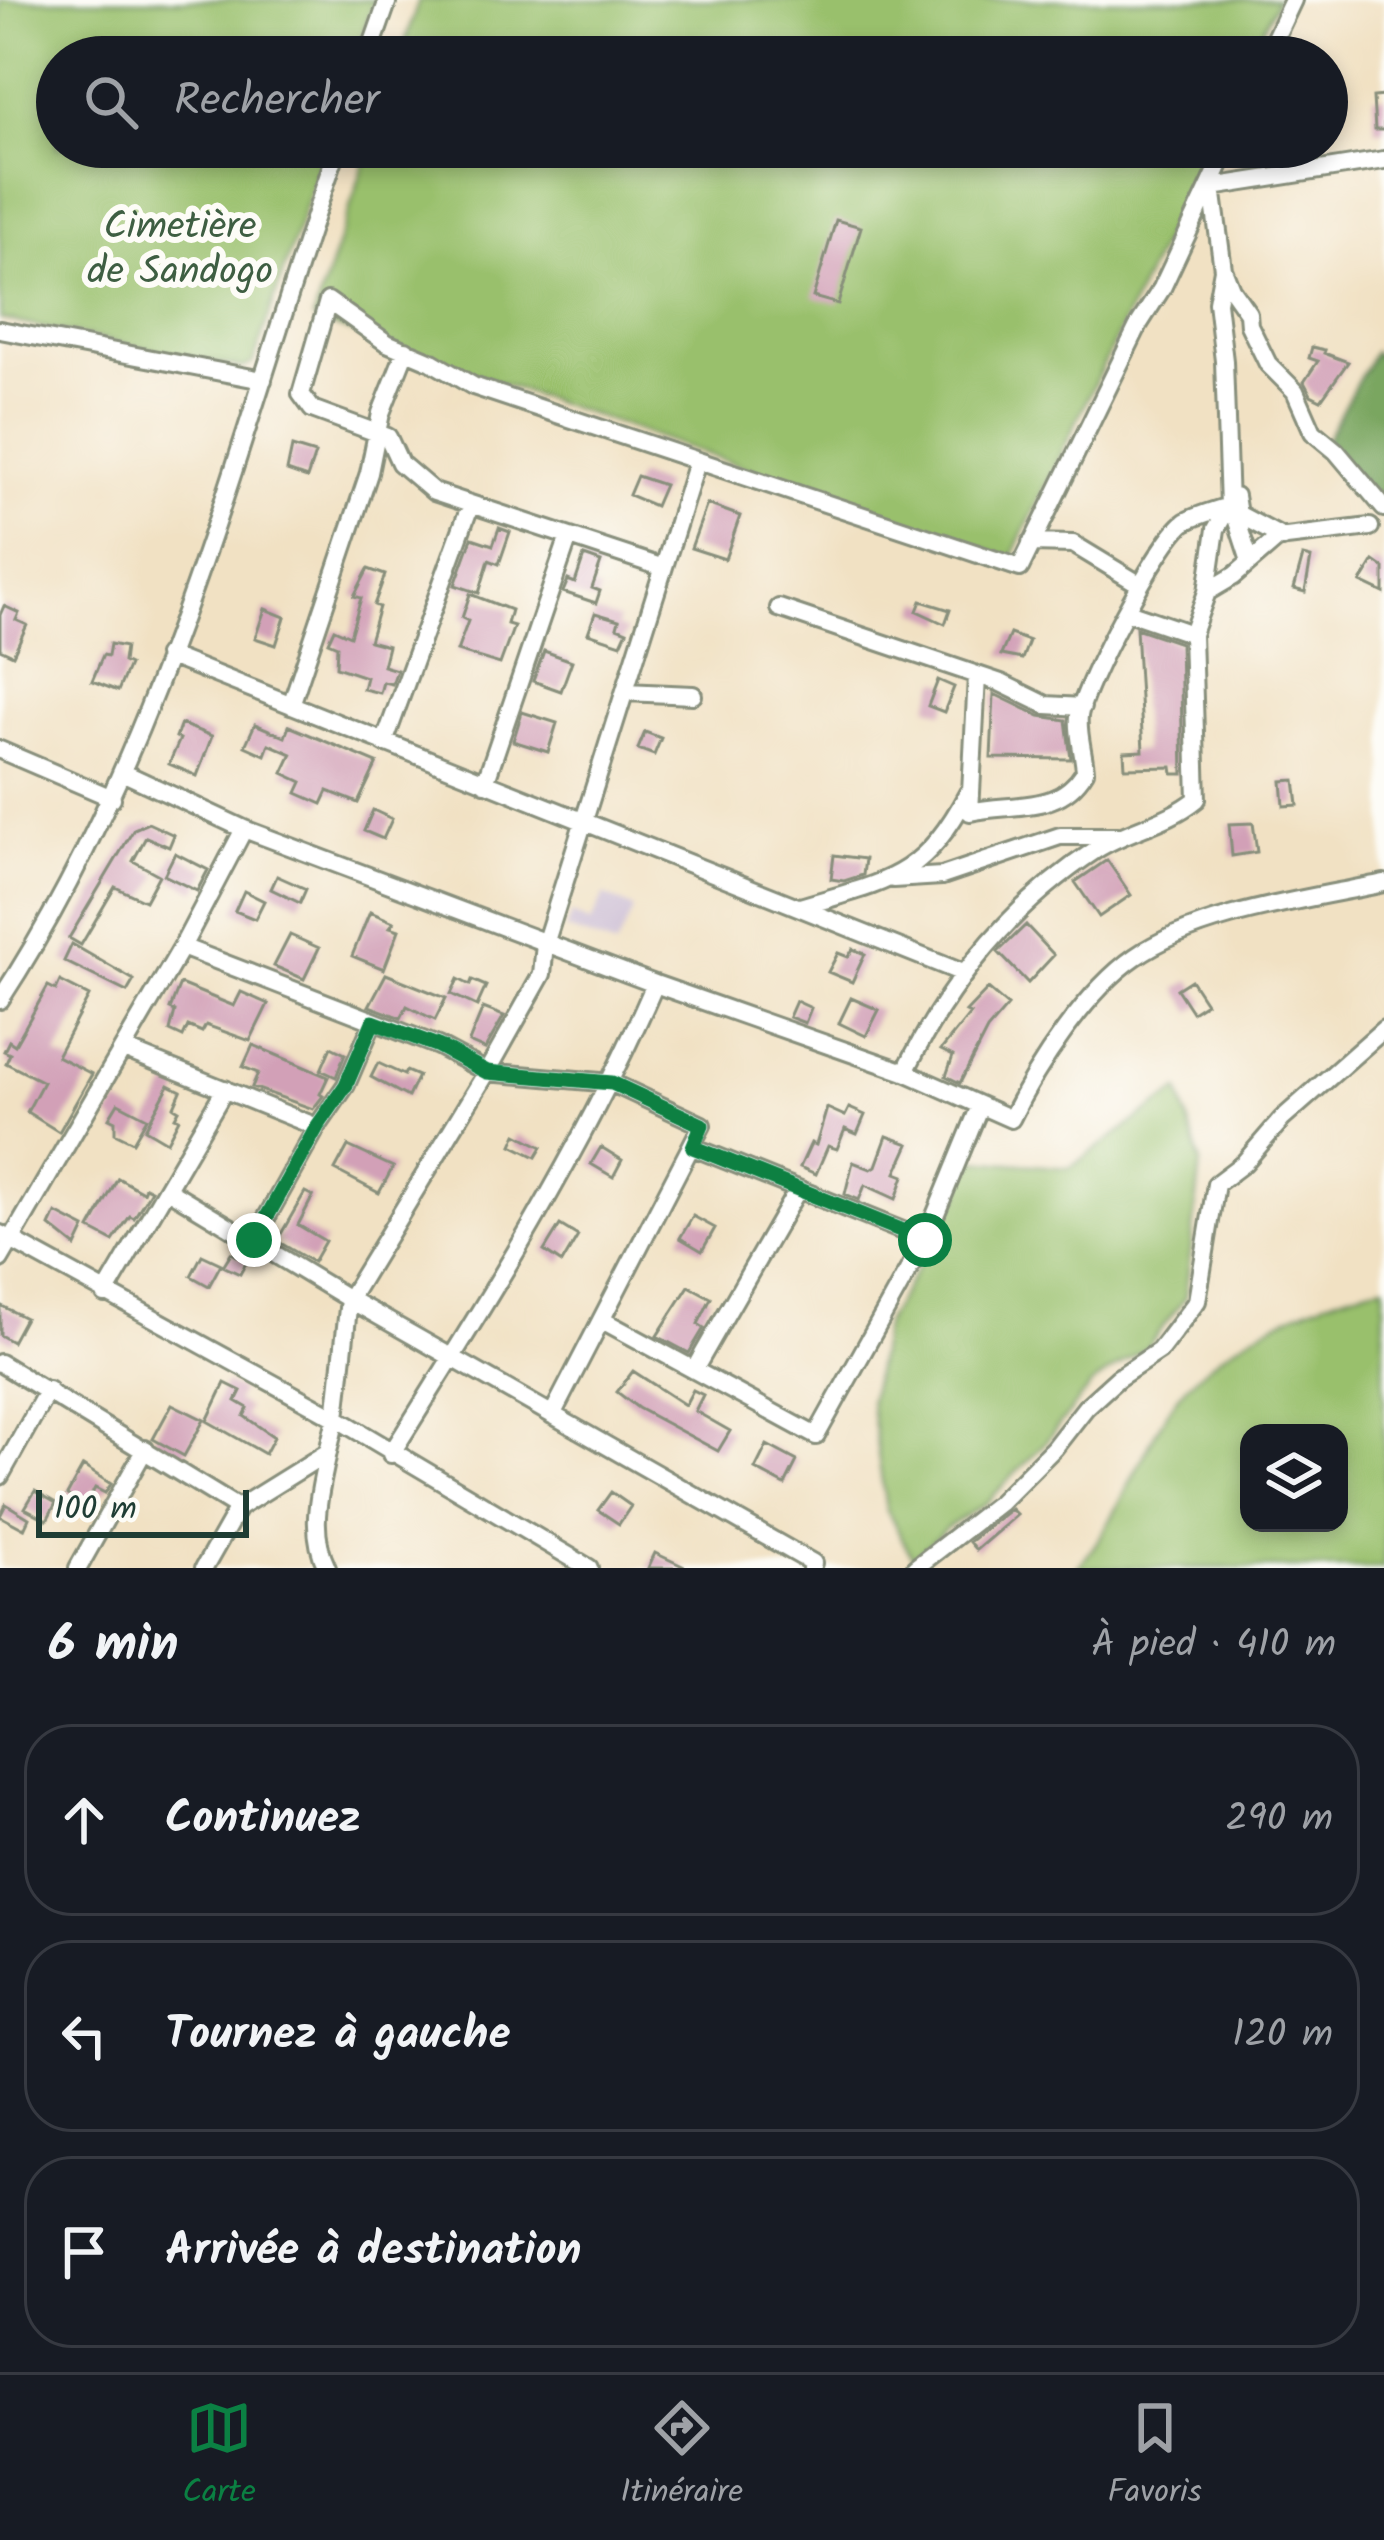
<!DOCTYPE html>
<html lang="fr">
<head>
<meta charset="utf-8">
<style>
	:root { --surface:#171b24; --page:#242831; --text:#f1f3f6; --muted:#9ea1a6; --line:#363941; --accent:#0b8043 }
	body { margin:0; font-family:Kalam,sans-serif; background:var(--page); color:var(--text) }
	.controls { position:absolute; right:36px; bottom:36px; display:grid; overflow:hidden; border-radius:24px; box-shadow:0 6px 18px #0003 }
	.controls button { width:108px; height:108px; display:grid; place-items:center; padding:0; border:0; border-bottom:3px solid var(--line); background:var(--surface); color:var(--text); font:60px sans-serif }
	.scale { position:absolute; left:36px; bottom:30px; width:213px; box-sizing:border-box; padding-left:12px; border:6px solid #1f3d34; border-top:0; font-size:33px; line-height:42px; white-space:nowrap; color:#1f3d34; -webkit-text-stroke:9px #fdfcf7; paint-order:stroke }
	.stop { position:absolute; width:36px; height:36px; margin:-27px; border:9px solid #0b8043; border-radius:50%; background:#fff }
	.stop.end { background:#0b8043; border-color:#fff; box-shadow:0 3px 12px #0008 }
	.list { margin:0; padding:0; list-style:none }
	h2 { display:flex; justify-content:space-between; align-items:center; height:156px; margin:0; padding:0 48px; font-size:51px }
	h2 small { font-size:39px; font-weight:400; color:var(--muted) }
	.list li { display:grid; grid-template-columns:78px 1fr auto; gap:36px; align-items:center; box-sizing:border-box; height:192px; margin:0 24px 24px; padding:0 24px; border:3px solid var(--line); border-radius:48px }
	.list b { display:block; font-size:45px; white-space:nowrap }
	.list em { font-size:39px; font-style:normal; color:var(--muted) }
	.icon { flex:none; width:66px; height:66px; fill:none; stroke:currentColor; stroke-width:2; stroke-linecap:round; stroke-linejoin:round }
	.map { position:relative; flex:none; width:1384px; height:1568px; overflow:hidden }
	.search { position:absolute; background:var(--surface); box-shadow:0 6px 18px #0003; left:36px; right:36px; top:36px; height:132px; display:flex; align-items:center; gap:30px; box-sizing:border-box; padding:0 42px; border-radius:66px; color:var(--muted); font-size:45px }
	.sheet { height:804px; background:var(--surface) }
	nav { display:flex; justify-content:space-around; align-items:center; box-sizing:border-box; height:168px; border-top:3px solid var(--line); background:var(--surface); font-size:33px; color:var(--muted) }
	nav a { display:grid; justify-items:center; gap:6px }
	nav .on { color:var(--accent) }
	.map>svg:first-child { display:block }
	.industrial { fill:#ccbed4 }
	.green { fill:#99c06c; stroke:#5c7e50; stroke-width:3; fill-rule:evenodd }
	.forest { fill:#7aa660; stroke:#4c724a; stroke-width:3 }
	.building { fill:#d2a0b7 }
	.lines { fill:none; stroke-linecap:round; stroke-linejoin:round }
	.minor-casing { stroke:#888f7c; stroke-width:22 }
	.minor { stroke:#fff; stroke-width:16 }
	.route { stroke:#0b8043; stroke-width:15 }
	.labels { text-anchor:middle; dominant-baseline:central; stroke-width:12; stroke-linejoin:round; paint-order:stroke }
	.park-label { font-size:39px; fill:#3e5e42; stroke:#fdfcf7 }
</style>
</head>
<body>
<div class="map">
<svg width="1384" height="1568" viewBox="0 0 1384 1568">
	<rect width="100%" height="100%" fill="#fdfcf7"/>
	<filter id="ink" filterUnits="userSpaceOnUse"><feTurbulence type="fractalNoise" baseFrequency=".00833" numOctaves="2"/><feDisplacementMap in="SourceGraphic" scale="24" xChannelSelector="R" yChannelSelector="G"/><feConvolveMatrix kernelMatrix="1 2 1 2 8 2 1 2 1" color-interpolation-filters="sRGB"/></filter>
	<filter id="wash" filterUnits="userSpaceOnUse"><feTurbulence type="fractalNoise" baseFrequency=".004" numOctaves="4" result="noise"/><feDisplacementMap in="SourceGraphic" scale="48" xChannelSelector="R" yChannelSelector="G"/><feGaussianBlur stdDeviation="2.7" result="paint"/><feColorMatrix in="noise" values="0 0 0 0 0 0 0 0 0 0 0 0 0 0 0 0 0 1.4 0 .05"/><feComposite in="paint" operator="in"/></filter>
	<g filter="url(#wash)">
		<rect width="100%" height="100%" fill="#f1e1c3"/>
		<!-- industrial -->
		<path class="industrial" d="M604,895L634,909L616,947L565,929L572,914L591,923Z"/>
		<!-- green -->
		<path class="green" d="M0,0H374L355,57H57V147H325L253,363L243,368L0,319Z
			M419,0H1277L1250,57H400Z
			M370,147H1207L1011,559L313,319Z
			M1179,1090L1201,1164L1185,1298L1148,1346L1091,1385L1042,1446L986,1503L946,1528L913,1558L886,1509L870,1400L884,1325L960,1195L963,1159L1070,1168Z
			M1384,1285V1568H1077C1118,1521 1137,1460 1170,1408C1210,1346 1314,1297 1384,1285ZM1249,1433H1339V1523H1249Z"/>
		<!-- forest -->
		<path class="forest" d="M1374,352L1384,362V507L1325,441Z"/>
		<g id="blocks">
			<!-- building -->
			<path class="building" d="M1384,96V130H1375L1373,97Z
				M836,220L861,227L838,304L813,297Z
				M1312,347L1325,350L1324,353L1348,362L1321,400L1311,395L1304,382L1318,361L1309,358Z
				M292,447L315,454L307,478L287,471Z
				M637,476L664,485L655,506L629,495Z
				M707,504L740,516L725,559L691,548Z
				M499,528L510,532L499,564L489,560L479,593L455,585L472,538L493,545Z
				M584,556L601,562L592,588L600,591L596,603L563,592L568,580L575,583Z
				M1303,556L1311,558L1305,592L1294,589Z
				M1374,561L1384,568V593L1361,582Z
				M368,569L385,575L374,605L379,607L369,641L388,646L383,666L397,670L392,684L383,682L380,693L363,689L366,677L336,667L337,646L328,642L334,629L350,636L361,598L354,596Z
				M470,594L511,610L507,624L514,626L500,664L457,651L468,621L462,618Z
				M921,601L950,610L945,624L917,611Z
				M4,606L19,613L16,620L27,625L13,655L0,649V615Z
				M265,609L285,617L276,645L255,638Z
				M595,613L619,620L617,627L627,631L621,644L588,633Z
				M1136,628L1180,643L1183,774H1173L1172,767L1125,768L1124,752L1143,751Z
				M1010,634L1029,641L1022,659L1001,655Z
				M110,644L125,647L123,662L129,665L118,691L92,681L103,655L108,656Z
				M544,651L572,661L561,691L533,681Z
				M938,680L954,687L944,712L928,706Z
				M994,694L1040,716L1066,720L1071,759L991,758Z
				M522,712L557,723L548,752L513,741Z
				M181,724L212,736L197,776L169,764L180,739L176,737Z
				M255,724L285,737L289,726L377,763L358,803L328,791L322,804L297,793L302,782L283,773L292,754L269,744L265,755L245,746Z
				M645,732L661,738L654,755L638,749Z
				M1295,780L1298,805L1284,806L1282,781Z
				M373,810L392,819L383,839L364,831Z
				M148,823L174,835L169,847L146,837L133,861L159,875L145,901L115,887L81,945L69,938L134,829Z
				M1253,823L1257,852L1232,856L1229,824Z
				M175,853L208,870L197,891L164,875Z
				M834,855L865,859L863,875L844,881L831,879Z
				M1107,860L1131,895L1099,917L1075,882Z
				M277,876L306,889L300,903L271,889Z
				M244,891L264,901L255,919L235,911Z
				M370,912L394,922L390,927L399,930L384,969L352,956Z
				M1026,925L1054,955L1028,983L998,952Z
				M290,935L319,948L304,979L274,966Z
				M72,944L134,980L127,992L64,961Z
				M853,949L865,954L852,982L828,972L838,953L848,957Z
				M386,974L446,998L435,1020L407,1006L401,1018L369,1006Z
				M458,979L470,985L472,980L486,986L477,1006L451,994Z
				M1191,980L1206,1003L1192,1012L1177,989Z
				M60,981L89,996L57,1056L92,1074L59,1132L27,1112L43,1082L6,1063L10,1054L4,1051L9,1041L15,1045L48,986L56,990Z
				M180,984L234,1006L241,992L268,1004L250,1041L206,1025L202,1032L188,1026L183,1037L170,1031L175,1011L170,1009Z
				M988,989L1008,1006L987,1030L960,1083L946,1076L953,1056L941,1050L970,1014L966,1012Z
				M851,998L879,1010L866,1036L839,1023Z
				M796,1001L811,1008L805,1023L789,1017Z
				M483,1008L504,1016L485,1049L469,1042Z
				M253,1045L328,1077L320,1094L323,1096L313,1109L252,1087L258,1073L243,1067Z
				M331,1047L345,1054L336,1077L321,1070Z
				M378,1063L404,1075L406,1071L418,1076L408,1097L371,1077Z
				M169,1085L181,1091L174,1107L179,1110L175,1117L179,1119L167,1142L145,1129Z
				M118,1103L147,1118L133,1142L115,1133V1121L109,1118Z
				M827,1108L845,1116L849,1108L865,1115L857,1134L845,1129L837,1149L828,1146L816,1174L800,1167L811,1143L816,1145Z
				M517,1134L542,1147L536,1157L512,1145Z
				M887,1136L909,1144L896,1173L904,1176L896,1199L865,1185L859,1200L845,1194L853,1162L871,1169L876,1166Z
				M348,1146L393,1167L379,1193L335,1170Z
				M601,1147L622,1160L613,1177L591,1164Z
				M118,1178L143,1192L145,1187L151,1190L134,1218L130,1216L113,1241L90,1229Z
				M305,1192L313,1196L298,1225L325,1241L313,1262L277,1241Z
				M56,1213L85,1228L76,1247L50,1226Z
				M693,1216L715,1228L702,1251L680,1238Z
				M560,1225L578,1236L562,1263L544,1251Z
				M231,1253L247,1261L240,1274L223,1266Z
				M202,1255L221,1264L209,1286L191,1276Z
				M689,1286L711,1298L698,1324L704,1328L689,1353L657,1336Z
				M0,1305L25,1318L12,1342L0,1335Z
				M633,1371L685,1405L693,1390L703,1395L695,1411L730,1431L718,1451L638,1408L617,1392Z
				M225,1383L241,1391L236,1401L248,1408L244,1416L274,1437L265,1454L207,1421Z
				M172,1404L204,1420L184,1456L153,1439Z
				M767,1445L797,1461L785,1485L755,1469Z
				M83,1466L111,1484L105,1493L95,1488L86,1505L67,1495Z
				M35,1491L56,1503L47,1520L25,1508Z
				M611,1492L631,1506L619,1524L598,1510Z
				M6,1504L29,1518L24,1529L0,1516Z
				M1011,1509L1017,1515L976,1550L969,1542Z
				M655,1553L687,1568H648Z"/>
		</g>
	</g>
	<g filter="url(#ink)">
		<use href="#blocks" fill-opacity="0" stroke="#888f7c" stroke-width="3"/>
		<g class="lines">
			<defs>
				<path id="minor" d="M368,57L388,0
					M1266,57L1293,0
					M1384,160L1212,187L1223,269L1231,289L1248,313L1249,325L1268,364L1295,391L1313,432L1336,451L1384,508
					M0,330L263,380
					M1235,496L1238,514L1283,538
					M1234,512L1250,561
					M1031,543L1073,544L1139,584
					M661,567L434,492L400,463L388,437L312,409L301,394L328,301L387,343L432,362L473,386L1020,568L1139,324L1162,288L1228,147
					M1207,592L1234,576L1278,538L1370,527
					M779,608L1001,683L1046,705L1082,707
					M1128,612L1192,634
					M167,655L963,973
					M977,676L970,812C1013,802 1059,815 1085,771C1084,754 1077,733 1079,716C1083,686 1160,539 1185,522C1197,515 1215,511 1228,506
					M625,692L693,695
					M291,705L369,473L381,413L406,350
					M384,743L470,506
					M0,750L112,798
					M124,773L244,829L655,984L905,1072L1011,1119C1036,1067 1087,990 1135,957C1198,913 1309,899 1384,883
					M485,783L568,539
					M893,879L942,876L1060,836H1118
					M800,907C887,881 922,880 968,793
					M182,947L438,1046L487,1072L612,1083L702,1125L552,1415
					M0,1000C167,745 240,432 338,147
					M124,1049L317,1127
					M905,1072C950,980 1011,905 1097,849C1129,829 1168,823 1197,799L1192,634L1207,592L1216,529L1229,506L1224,361L1217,302L1223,269
					M693,1147L925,1240
					M167,1189L349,1299L813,1563L811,1568
					M0,1234L336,1418L589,1568
					M254,1240L317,1127L346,1085L373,1022
					M0,1259L182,947L244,829
					M105,1294L225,1089
					M602,1320L816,1436L925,1240L980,1106
					M0,1363L238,1508
					M694,1370L797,1191
					M391,1454C487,1302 584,1148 655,984
					M0,1476L48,1390
					M78,1568L145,1449
					M204,1568L238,1508L328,1452L336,1418L349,1299L487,1072L542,974L545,944L697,462
					M327,1568C308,1529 320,1493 328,1452
					M915,1568L999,1503L1054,1448L1086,1407L1118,1378L1159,1351L1197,1301L1216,1184L1244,1163L1282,1119L1384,1029"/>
			</defs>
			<!-- minor casing -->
			<use href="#minor" class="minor-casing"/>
			<!-- minor -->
			<use href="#minor" class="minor"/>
		</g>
	</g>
	<g class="lines" filter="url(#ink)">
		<!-- route -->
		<path class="route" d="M254,1240L317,1127L346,1085L373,1022L438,1046L487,1072L612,1083L702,1125L693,1147L925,1240"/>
	</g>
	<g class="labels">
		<!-- park labels -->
		<g class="park-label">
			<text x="180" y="228">Cimetière<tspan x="180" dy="45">de Sandogo</tspan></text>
		</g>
	</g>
</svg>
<div class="controls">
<button><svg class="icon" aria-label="layers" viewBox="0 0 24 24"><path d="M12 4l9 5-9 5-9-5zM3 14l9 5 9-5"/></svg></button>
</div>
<div class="scale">100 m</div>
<div class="stop" style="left:925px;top:1240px"></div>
<div class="stop end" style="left:254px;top:1240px"></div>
<div class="search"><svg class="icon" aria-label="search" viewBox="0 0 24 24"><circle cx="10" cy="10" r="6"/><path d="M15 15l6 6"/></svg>Rechercher</div>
</div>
<section class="sheet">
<h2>6 min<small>À pied · 410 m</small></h2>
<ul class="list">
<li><svg class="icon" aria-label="ahead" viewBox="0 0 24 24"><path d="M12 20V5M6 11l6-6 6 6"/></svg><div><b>Continuez</b></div><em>290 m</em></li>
<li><svg class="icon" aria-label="left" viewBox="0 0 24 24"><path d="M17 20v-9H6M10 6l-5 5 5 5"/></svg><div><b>Tournez à gauche</b></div><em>120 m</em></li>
<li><svg class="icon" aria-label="arrive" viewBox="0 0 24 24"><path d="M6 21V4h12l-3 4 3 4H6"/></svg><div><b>Arrivée à destination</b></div></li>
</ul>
</section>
<nav>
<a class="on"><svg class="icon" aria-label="map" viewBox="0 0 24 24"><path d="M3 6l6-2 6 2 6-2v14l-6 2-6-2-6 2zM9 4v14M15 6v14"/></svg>Carte</a>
<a><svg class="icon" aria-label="directions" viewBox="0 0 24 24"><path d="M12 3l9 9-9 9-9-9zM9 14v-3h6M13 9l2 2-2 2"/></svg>Itinéraire</a>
<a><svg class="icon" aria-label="saved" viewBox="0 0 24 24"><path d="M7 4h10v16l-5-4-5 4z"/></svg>Favoris</a>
</nav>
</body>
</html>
